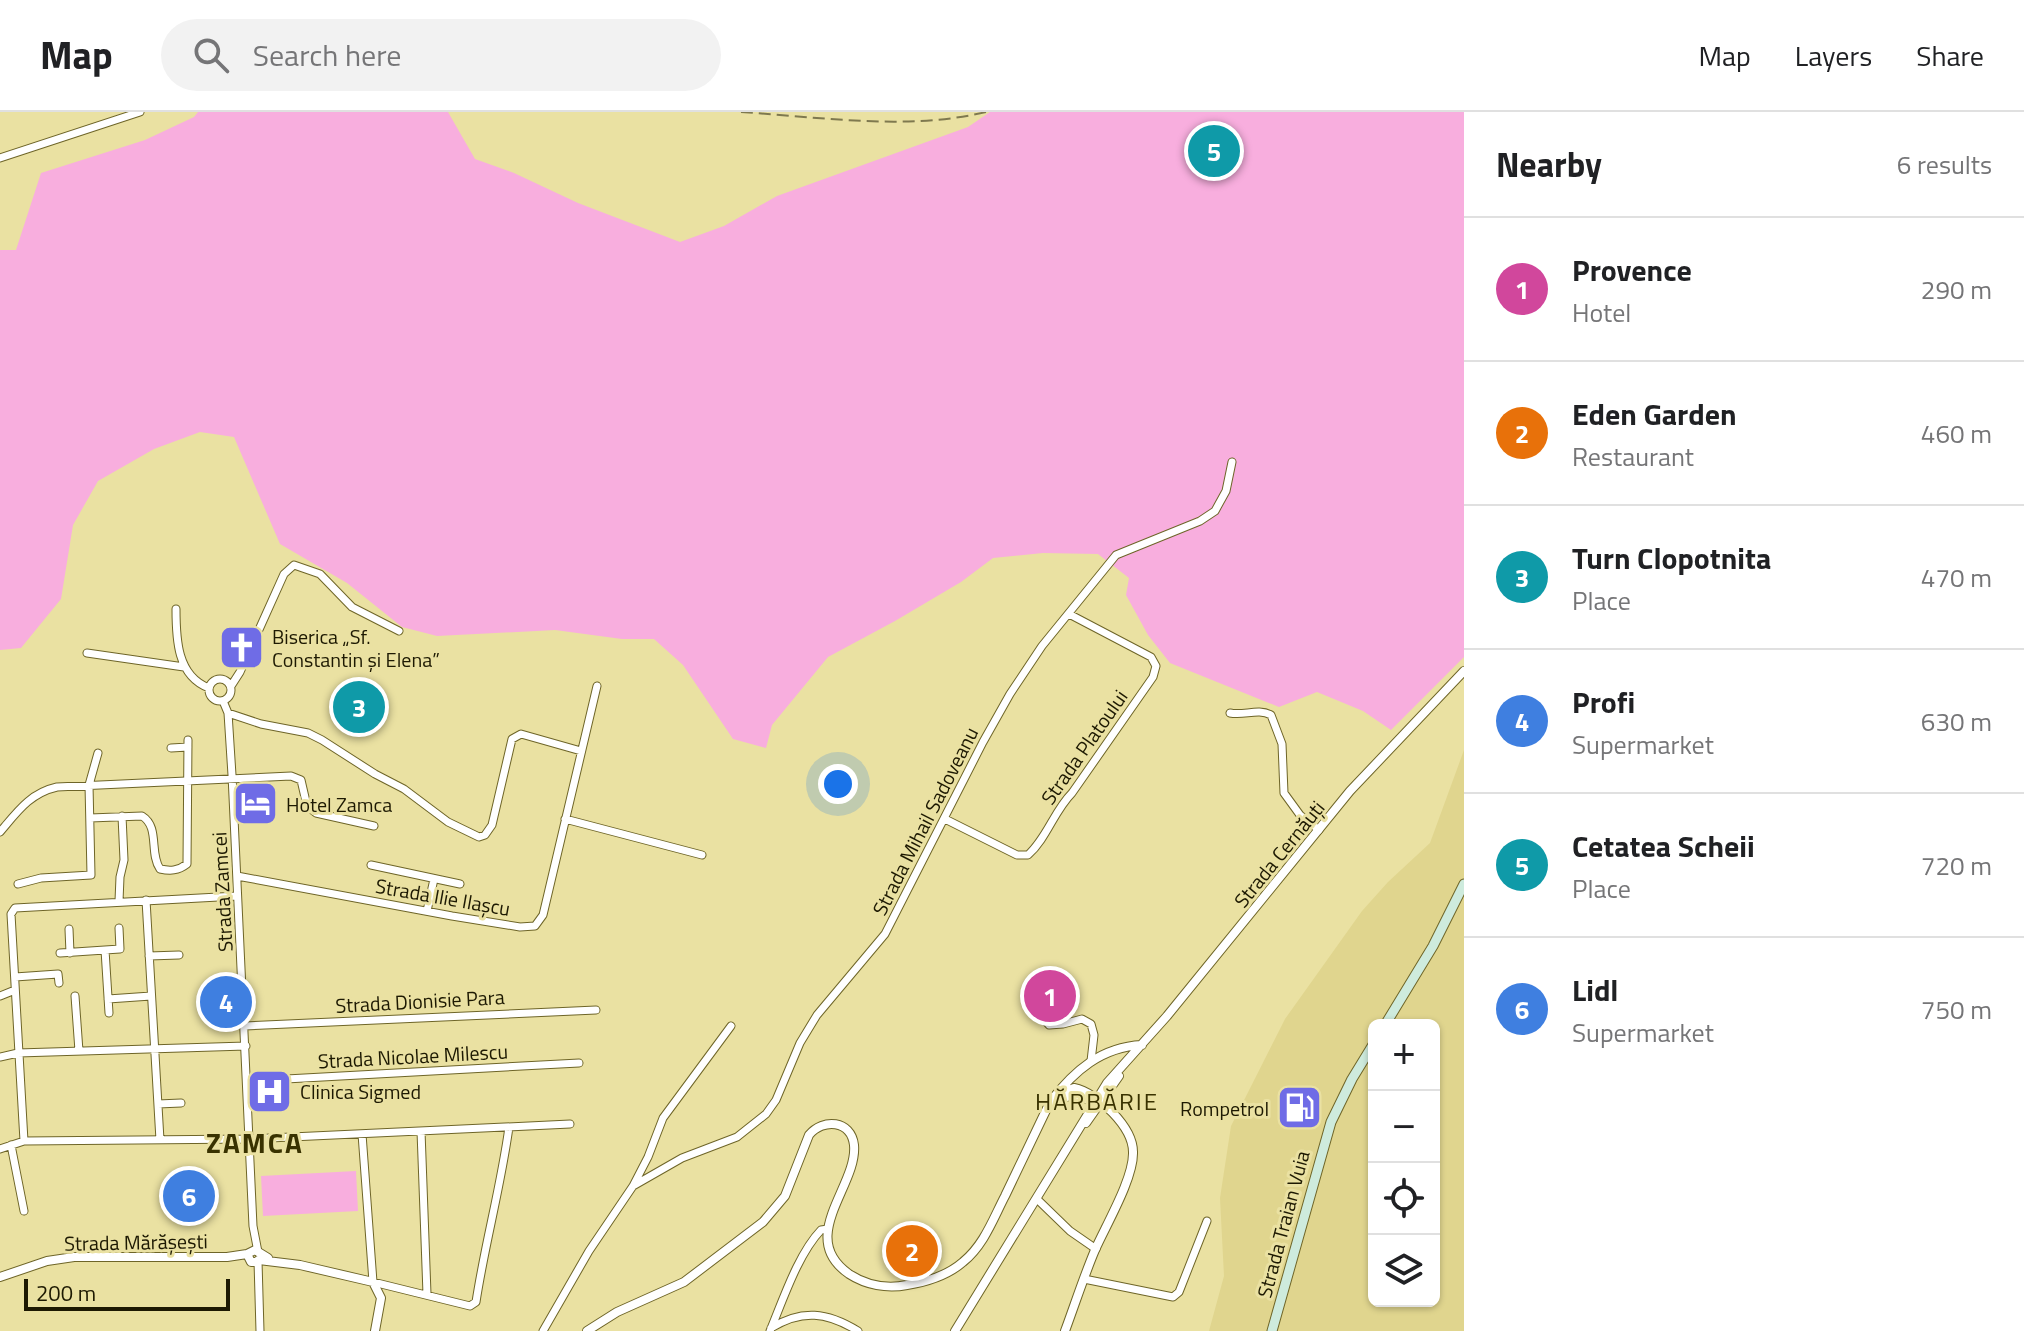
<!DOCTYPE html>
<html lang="en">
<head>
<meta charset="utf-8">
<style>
	:root { --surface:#fff; --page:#f2f2f2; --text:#202124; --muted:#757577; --line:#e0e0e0; --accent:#6f6ce6 }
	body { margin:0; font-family:"Titillium Web",sans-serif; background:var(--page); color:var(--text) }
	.controls { position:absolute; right:24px; bottom:24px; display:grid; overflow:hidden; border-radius:12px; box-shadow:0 2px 6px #0004 }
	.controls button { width:72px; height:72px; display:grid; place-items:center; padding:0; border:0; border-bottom:2px solid var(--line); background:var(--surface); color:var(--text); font:40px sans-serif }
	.scale { position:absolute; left:24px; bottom:20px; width:206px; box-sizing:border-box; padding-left:8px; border:4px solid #1d1902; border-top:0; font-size:22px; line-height:28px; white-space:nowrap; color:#1d1902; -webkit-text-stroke:6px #eae1a2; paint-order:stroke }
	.you { position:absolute; left:838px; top:672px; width:28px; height:28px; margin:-20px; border:6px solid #fff; border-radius:50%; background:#1a73e8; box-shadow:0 0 0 12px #1a73e833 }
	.badge { display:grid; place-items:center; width:52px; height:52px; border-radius:50%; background:var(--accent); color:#fff; font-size:26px; font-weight:700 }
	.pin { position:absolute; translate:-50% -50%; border:4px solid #fff; box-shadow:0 2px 8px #0006 }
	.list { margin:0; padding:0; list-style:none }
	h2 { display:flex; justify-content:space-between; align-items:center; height:104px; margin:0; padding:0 32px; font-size:34px }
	h2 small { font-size:26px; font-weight:400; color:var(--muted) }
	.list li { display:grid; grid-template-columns:52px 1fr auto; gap:24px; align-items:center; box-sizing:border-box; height:144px; padding:0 32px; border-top:2px solid var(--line) }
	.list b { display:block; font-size:30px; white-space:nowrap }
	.list p { margin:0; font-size:26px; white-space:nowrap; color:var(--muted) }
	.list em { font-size:26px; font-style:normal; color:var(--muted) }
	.icon { flex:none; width:44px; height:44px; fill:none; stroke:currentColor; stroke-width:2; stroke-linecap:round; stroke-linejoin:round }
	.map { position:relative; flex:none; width:1464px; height:1219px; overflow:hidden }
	header { display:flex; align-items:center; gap:48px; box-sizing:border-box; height:112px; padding:0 40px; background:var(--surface); border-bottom:2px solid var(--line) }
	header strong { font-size:38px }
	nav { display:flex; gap:44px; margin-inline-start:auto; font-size:28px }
	.search { width:560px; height:72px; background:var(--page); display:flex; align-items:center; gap:20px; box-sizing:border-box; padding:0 28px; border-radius:44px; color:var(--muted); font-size:30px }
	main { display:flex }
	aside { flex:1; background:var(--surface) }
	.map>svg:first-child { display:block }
	.built { fill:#e0d58e; fill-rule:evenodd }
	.green { fill:#f8aede }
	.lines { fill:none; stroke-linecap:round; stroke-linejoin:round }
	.minor-casing { stroke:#6e6528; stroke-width:9 }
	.tertiary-casing { stroke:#6e6528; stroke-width:10 }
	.secondary-casing { stroke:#6e6528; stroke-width:11 }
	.minor { stroke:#fff; stroke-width:7 }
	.tertiary { stroke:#fff; stroke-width:8 }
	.secondary { stroke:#ceebdd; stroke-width:9 }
	.rail { stroke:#7f794f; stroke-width:2; stroke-dasharray:12 6; stroke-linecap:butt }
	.labels { text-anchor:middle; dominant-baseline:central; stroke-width:6; stroke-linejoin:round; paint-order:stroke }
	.poi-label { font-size:20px; fill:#1d1902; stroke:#eae1a2; text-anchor:start }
	.street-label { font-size:20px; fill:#1d1902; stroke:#eae1a2 }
	.quarter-label { font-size:24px; letter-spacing:2px; fill:#393200; stroke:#eae1a2 }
	.district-label { font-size:28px; font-weight:bold; letter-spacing:2px; fill:#393200; stroke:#eae1a2 }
</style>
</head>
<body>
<header>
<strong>Map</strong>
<div class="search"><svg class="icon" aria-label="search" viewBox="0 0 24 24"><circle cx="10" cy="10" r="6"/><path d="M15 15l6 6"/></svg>Search here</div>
<nav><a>Map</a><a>Layers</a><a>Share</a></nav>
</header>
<main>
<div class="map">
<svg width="1464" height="1219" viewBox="0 0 1464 1219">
	<rect width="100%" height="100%" fill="#eae1a2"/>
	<!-- built -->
	<path class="built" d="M1464,638V1219H1209L1224,1164L1220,1086L1231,1014L1285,907L1362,799L1388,770L1430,731ZM1374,913H1434V1189H1374Z"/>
	<!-- green -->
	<path class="green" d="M198,0H448L475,47L514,61L578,91L680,130L724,114L777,84L968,15L990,0H1464V545L1391,618L1363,599L1317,580L1279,595L1170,551L1148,523L1126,483L1129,466L1098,442L1043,441L993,446L961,470L895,509L828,545L772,613L766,636L733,627L683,553L654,527H622L555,518L437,524L402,515L347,471L280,432L234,325L200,320L154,337L98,369L73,413L61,487L21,536L0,538V138H16L41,61L145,28L194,5Z
		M356,1059L358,1099L263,1104L261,1064Z"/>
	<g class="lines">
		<defs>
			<path id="minor" d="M0,46L140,0
				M176,497C176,527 177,564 209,576
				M87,541L184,555
				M209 578a11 11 0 1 1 22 0a11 11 0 1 1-22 0Z
				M231,574L240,560L284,462L294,453L320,462L352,495L399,519
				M223,589L228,601L232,663L253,1114L258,1140
				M228,601L261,612L308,621L322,628L375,662L404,677L448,710L479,725L485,723L492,713L512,627L521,622L581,639
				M1230,601C1244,604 1258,596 1271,603L1282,632L1284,681L1300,703L1319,718
				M171,636L188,635
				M90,706L142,704C160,715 149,741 160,757C170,759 178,759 187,752L188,628
				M565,707L702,743
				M945,707L1017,743H1028C1047,726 1054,699 1072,681L1153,565L1156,554L1151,545L1069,502
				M0,720C17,700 30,681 57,675L291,664L301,668L307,694L316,701L374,714
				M371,753L460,772
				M237,764L452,804L520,815L535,814L543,803L597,574
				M18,772L41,766L91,763L89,673L98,641
				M146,788L160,1028
				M119,789L120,765L124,748L122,704
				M427,799L434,767
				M69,817L70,841
				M105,838L109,901
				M60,841L120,837L119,816
				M149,844L179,843
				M15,865L58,862L59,871
				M0,884L15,878
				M75,884L79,939
				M108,887L151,884
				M209,890V879L213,875L243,874
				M1043,896L1042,905L1049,913L1063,912L1082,907L1091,912L1094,923L1091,949
				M245,914L596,898
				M0,945L18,941L246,934
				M248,969L579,951
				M158,992L181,991
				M421,1019L427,1182
				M362,1022L373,1170L470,1194L476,1190C485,1131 501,1074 509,1015
				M24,1029L11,802L15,796L237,784
				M11,1033L24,1099
				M0,1037L24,1029L250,1027L570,1012
				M633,1074L682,1046L737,1025L766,1002L776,988L800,931L817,903L885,822L983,630L1010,582L1042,534L1116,443L1200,409L1215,399L1226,379L1232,350
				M1038,1088L1070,1119L1096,1137
				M258,1149L260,1219
				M1084,1167L1173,1185L1179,1180L1207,1109
				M771,1216C802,1197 827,1200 858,1219
				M543,1219L589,1139L633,1074L648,1045L663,1006L731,914
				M770,1219C783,1188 798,1142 821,1118L828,1117"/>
			<path id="tertiary" d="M1058,982L1074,976C1098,981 1133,1015 1133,1040C1134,1066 1106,1113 1095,1138C1084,1164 1075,1192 1065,1219
				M1057,989L1074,982L1099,992
				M1086,1011L1119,964
				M260,1147L256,1150H251L247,1142L255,1138L268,1146
				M259,1148L300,1153L373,1170L381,1186L375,1219
				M0,1165L47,1149L74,1145H227L247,1142
				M587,1219L617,1200L684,1170L763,1110L785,1084L809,1023C823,1006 851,1008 854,1033C858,1074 796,1125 849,1162C866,1173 887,1177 907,1173C926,1170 948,1163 963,1150C984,1133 993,1107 1005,1084C1020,1053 1035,1022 1050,990C1074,959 1101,935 1142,933
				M955,1219L1107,971L1167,904L1350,679L1464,559"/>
			<path id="secondary" d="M1385,913L1433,834L1464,772
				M1272,1219L1331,1010L1352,967L1374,931"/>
		</defs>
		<!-- minor casing -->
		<use href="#minor" class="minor-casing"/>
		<!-- tertiary casing -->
		<use href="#tertiary" class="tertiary-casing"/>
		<!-- secondary casing -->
		<use href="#secondary" class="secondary-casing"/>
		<!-- minor -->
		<use href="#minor" class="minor"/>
		<!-- tertiary -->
		<use href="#tertiary" class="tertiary"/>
		<!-- secondary -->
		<use href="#secondary" class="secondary"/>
		<!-- rail -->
		<path class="rail" d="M741,0C821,5 907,19 986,0"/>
	</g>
	<!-- icons -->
	<defs>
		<symbol id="church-square" viewBox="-11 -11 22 22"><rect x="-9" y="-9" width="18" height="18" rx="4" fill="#6f6ce6" stroke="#eae1a2"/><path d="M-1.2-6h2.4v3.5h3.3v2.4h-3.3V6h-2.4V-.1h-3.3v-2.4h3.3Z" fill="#fff"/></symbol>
		<symbol id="hotel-square" viewBox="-11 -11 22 22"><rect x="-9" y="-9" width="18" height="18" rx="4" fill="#6f6ce6" stroke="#eae1a2"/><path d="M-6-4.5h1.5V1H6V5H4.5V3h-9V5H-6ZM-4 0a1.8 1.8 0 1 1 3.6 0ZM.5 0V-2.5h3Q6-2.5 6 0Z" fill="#fff"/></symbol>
		<symbol id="hospital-square" viewBox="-11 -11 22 22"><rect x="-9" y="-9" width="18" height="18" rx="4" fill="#6f6ce6" stroke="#eae1a2"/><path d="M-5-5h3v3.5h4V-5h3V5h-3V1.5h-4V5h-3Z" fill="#fff"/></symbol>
		<symbol id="fuel-square" viewBox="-11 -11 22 22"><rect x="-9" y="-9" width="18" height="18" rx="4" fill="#6f6ce6" stroke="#eae1a2"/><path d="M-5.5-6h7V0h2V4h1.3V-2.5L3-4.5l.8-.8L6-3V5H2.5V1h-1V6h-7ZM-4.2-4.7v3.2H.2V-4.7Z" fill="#fff"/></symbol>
	</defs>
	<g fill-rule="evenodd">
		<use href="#church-square" x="216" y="510" width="51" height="51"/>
		<use href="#hotel-square" x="230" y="666" width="51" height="51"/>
		<use href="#hospital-square" x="244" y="954" width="51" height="51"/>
		<use href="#fuel-square" x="1274" y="970" width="51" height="51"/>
	</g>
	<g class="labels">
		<!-- poi labels -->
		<g class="poi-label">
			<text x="272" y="524">Biserica „Sf.<tspan x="272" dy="23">Constantin și Elena”</tspan></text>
			<text x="286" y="692">Hotel Zamca</text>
			<text x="300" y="979">Clinica Sigmed</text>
			<text x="1269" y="996" text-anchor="end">Rompetrol</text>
		</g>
		<!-- street labels -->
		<g class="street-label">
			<text transform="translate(1084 635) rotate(-55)">Strada Platoului</text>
			<text transform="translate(925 709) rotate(-63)">Strada Mihail Sadoveanu</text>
			<text transform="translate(1279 742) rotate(-51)">Strada Cernăuți</text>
			<text transform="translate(222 780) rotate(-93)">Strada Zamcei</text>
			<text transform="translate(443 785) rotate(10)">Strada Ilie Ilașcu</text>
			<text transform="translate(420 889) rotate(-3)">Strada Dionisie Para</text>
			<text transform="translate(413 944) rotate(-3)">Strada Nicolae Milescu</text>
			<text transform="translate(1283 1112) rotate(-75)">Strada Traian Vuia</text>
			<text transform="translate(136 1130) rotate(-1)">Strada Mărășești</text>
		</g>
		<!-- quarter labels -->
		<g class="quarter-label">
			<text x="1097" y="989">HĂRBĂRIE</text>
		</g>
		<!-- district labels -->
		<g class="district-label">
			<text x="255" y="1030">ZAMCA</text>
		</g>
	</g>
</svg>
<div class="controls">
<button>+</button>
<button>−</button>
<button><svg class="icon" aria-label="locate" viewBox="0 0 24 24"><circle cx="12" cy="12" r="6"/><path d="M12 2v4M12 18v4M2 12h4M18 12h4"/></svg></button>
<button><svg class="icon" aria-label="layers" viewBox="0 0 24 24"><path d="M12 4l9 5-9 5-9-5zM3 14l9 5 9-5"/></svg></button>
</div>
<div class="scale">200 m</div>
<div class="you"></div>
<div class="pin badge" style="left:1050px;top:884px;background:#d1479c">1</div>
<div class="pin badge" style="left:912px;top:1139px;background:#e8710a">2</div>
<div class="pin badge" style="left:359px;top:595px;background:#0f9aa8">3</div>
<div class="pin badge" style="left:226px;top:890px;background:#3f7fe0">4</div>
<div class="pin badge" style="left:1214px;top:39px;background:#0f9aa8">5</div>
<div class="pin badge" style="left:189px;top:1084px;background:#3f7fe0">6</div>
</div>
<aside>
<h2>Nearby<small>6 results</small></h2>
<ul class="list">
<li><span class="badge" style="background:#d1479c">1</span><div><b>Provence</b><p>Hotel</p></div><em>290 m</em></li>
<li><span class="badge" style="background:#e8710a">2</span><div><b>Eden Garden</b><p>Restaurant</p></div><em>460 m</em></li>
<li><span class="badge" style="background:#0f9aa8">3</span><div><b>Turn Clopotnita</b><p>Place</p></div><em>470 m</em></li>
<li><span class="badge" style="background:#3f7fe0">4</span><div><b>Profi</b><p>Supermarket</p></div><em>630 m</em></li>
<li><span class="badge" style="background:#0f9aa8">5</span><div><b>Cetatea Scheii</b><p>Place</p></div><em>720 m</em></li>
<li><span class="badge" style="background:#3f7fe0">6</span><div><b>Lidl</b><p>Supermarket</p></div><em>750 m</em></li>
</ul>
</aside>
</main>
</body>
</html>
